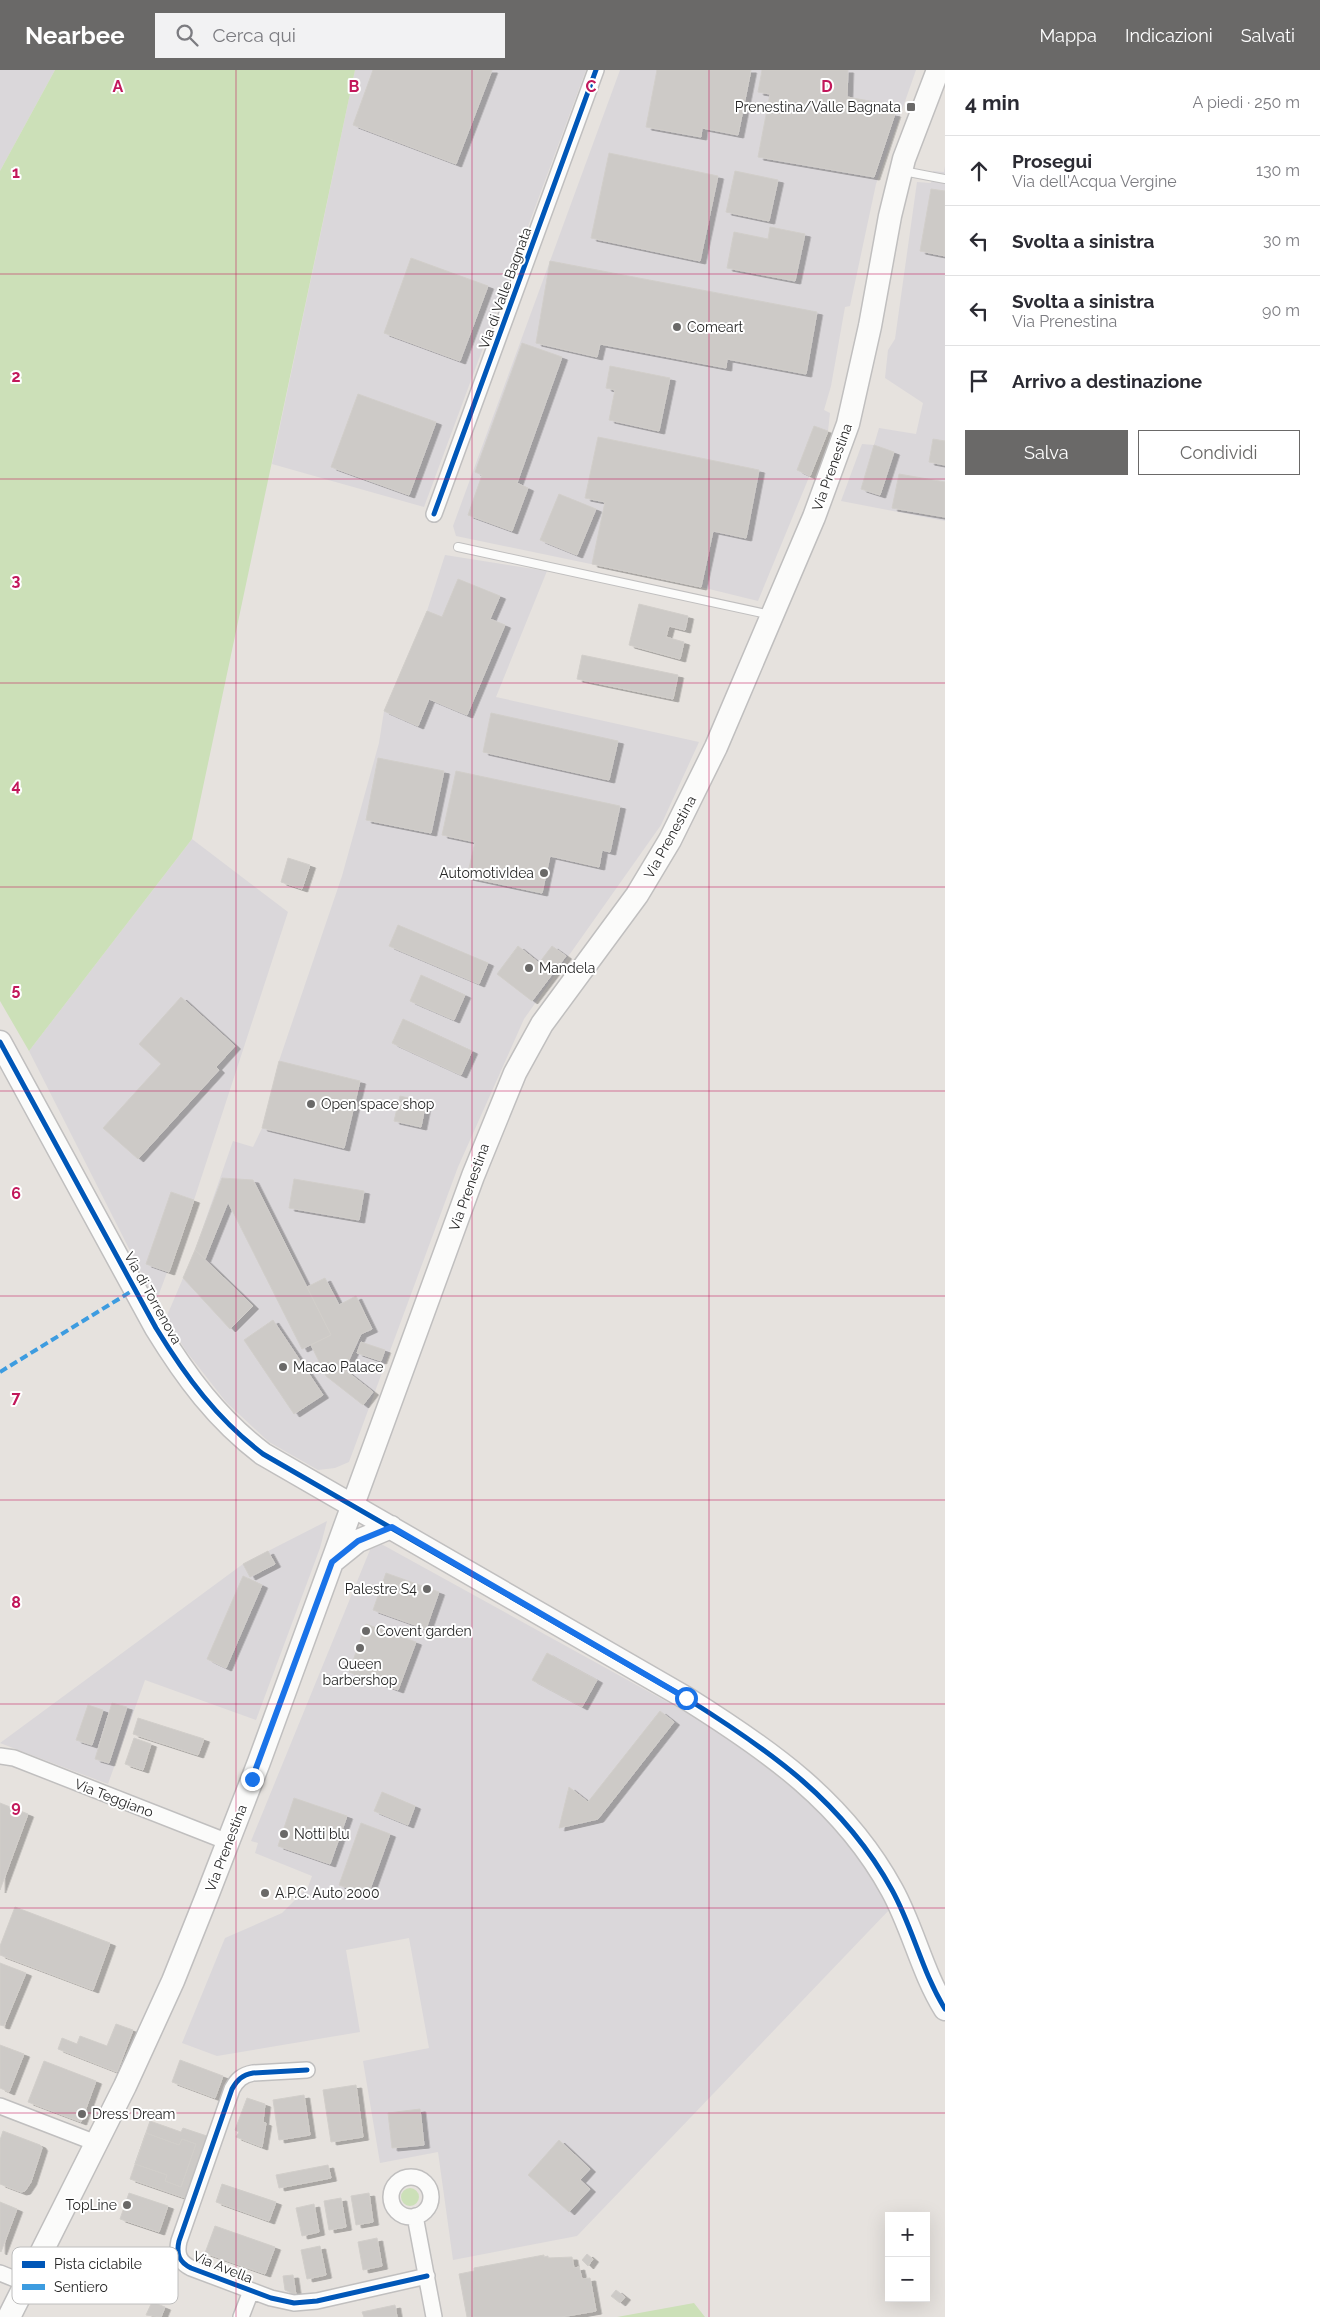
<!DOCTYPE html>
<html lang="it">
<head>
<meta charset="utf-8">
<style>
	:root { --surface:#fff; --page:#f2f2f3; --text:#2b2b33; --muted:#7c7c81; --line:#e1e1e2; --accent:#6a6968 }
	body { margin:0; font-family:Raleway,sans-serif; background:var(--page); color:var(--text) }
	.controls { position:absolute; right:15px; bottom:15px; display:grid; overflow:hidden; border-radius:0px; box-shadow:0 5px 20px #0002 }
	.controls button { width:45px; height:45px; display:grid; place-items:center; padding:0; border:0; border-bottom:1px solid var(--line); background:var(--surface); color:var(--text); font:25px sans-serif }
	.stop { position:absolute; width:15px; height:15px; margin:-11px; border:4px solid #1a73e8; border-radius:50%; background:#fff }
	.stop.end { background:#1a73e8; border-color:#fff; box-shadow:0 1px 5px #0008 }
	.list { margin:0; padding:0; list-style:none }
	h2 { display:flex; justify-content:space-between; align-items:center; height:65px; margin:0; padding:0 20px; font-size:21px }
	h2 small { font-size:16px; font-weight:400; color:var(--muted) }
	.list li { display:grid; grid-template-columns:32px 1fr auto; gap:15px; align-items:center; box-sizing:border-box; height:70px; padding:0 20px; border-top:1px solid var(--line) }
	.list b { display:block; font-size:19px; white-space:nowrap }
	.list p { margin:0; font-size:16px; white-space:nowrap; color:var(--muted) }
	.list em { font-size:16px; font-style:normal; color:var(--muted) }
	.actions { display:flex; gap:10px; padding:15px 20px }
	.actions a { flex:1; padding:11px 0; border:1px solid var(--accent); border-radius:0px; text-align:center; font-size:18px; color:var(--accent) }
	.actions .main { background:var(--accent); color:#fff }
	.icon { flex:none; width:28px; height:28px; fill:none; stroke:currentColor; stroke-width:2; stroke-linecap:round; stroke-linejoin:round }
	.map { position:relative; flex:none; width:945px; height:2247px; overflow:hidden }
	header { display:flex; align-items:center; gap:30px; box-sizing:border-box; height:70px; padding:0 25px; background:var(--accent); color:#fff }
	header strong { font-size:24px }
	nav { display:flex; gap:28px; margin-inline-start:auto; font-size:18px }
	.search { width:350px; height:45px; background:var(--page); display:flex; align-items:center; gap:12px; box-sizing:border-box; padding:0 18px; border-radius:0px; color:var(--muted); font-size:19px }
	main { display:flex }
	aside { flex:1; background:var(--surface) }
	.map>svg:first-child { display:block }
	.industrial { fill:#dad7da }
	.green { fill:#cce0b8 }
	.building { fill:#cdcac7; stroke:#d1ceca; fill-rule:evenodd; filter:url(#shadow) }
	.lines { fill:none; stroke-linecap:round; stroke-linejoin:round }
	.lane-casing { stroke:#c0bfbf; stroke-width:10 }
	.street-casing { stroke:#c0bfbf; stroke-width:18 }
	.secondary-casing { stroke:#c0bfbf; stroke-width:25 }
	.lane { stroke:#fbfbfa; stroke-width:8 }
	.street { stroke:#fbfbfa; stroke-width:15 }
	.secondary { stroke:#fbfbfa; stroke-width:22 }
	.quiet { stroke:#3d9ce0; stroke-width:4; stroke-dasharray:8 4; stroke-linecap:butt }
	.cycleway-casing { stroke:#fff; stroke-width:8 }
	.cycleway { stroke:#0057b8; stroke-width:5 }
	.route { stroke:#1a73e8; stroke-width:6 }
	.grid { fill:none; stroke:#c2185b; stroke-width:1; stroke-opacity:0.55 }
	.poi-dot { fill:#6a6968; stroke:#fff; stroke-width:2 }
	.labels { text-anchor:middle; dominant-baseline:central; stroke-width:4; stroke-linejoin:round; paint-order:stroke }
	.poi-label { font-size:14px; fill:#282828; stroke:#fff; text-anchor:start }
	.street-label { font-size:14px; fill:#282828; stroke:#fff }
	.key { fill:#fff; stroke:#bebebe; stroke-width:1 }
	.key-label { font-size:14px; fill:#282828 }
	.grid-label { font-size:16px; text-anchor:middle; font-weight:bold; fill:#c2185b; stroke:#fff; stroke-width:4; stroke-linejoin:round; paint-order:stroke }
</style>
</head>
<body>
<header>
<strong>Nearbee</strong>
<div class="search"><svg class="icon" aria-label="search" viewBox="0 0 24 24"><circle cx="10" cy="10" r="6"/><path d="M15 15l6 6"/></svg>Cerca qui</div>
<nav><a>Mappa</a><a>Indicazioni</a><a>Salvati</a></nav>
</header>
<main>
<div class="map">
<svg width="945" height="2247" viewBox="0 0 945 2247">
	<defs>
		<filter id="shadow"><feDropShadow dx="5.5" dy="3" stdDeviation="0" flood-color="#0004"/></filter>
	</defs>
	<rect width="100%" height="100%" fill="#e6e2de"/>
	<!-- industrial -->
	<path class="industrial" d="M0,0H55L0,101Z
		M355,0H586L424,437L272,394Z
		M620,0H916L876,114L850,236L845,237L831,316L824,340L830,343L828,361L758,531L701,517L456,466L453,456Z
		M945,96V451L841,431L862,374L874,375L879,358L916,364L923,333L885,308L888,280L895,269L917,112L931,113L933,101L944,102Z
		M445,485L547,501L496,627L699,672L661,755L524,949L458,1097L349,1392L335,1398L318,1400L269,1372L226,1332L186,1281L166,1248L195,1180L233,1071L253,1077L262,1058L279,991L342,806L379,673L384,641L427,541Z
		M192,769L288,842L194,1130L156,1232L29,981Z
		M327,1451L320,1478L256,1650L145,1610L108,1714L0,1673L243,1494Z
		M374,1470L718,1660L845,1759L890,1839L577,2166L453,2190L438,2082L380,2093L363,1991L429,1978L409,1868L346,1880L360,1962L217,1986L182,1973L225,1868L282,1843L308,1817L312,1806L255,1783L258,1773L251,1771Z"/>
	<!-- green -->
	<path class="green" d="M55,0H355L192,769L29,981L0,931V101Z
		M401 2127a9 9 0 1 1 18 0a9 9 0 1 1-18 0Z
		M694,2233L705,2247H617Z"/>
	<!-- building -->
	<path class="building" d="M373,0H492L456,94L353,55Z
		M657,0H751L738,65L702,58L701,67L646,57Z
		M762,0H848L847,27L881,33L879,41L895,44L874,107L758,87L770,24L758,22Z
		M609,83L718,106L700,191L591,168Z
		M735,101L778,110L769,151L726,142Z
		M931,119L945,121V186L920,181Z
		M770,157L805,164L795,211L727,198L734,162L768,169Z
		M411,188L488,216L460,291L384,263Z
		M550,191L817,242L806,304L727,289L726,298L600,274L597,287L536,273Z
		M522,273L562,287L517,413L528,418L512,461L468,445L482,405L475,402Z
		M610,296L670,308L659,361L609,350L615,320L606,318Z
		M358,324L436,352L409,425L331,397Z
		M814,356L828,361L810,406L797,400Z
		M598,367L759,400L746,468L713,461L701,517L592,494L605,432L585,428Z
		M933,369L945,371V395L929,392Z
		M874,375L894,382L880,425L861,419Z
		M899,404L945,412V447L892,438Z
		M559,424L596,439L577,485L540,470Z
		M458,509L500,526L490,549L505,555L467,645L429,629L418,656L384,641L427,541L442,547Z
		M639,534L688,546L685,560L669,556L666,567L684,572L680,589L629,575Z
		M582,585L678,605L673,629L577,609Z
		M491,643L618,671L609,710L483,682Z
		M378,688L444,701L431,763L366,750Z
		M456,701L620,736L610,782L602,780L599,797L550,786L542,823L467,807L475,772L442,765Z
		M288,788L310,795L302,819L281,812Z
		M398,855L488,893L479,914L389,876Z
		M518,876L539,893L552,876L566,886L532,931L497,904Z
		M421,905L465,925L454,950L410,931Z
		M181,927L235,976L216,997L219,1000L138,1089L103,1058L161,994L139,974Z
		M403,949L472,981L461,1005L392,973Z
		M279,991L360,1011L344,1078L262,1058Z
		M400,1026L426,1032L421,1057L394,1051Z
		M222,1108L253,1110L331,1265L302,1279L228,1132L205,1189L195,1180Z
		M294,1109L364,1121L359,1150L289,1138Z
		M171,1122L194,1130L169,1202L146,1194Z
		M195,1180L253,1236L230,1259L183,1208Z
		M325,1208L339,1235L356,1226L372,1259L361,1264L348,1292L340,1296L373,1322L363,1335L326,1306L311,1275L331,1265L307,1217Z
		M273,1250L323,1325L294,1344L244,1270Z
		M361,1272L385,1280L381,1291L357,1283Z
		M268,1481L275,1494L250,1507L243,1494Z
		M386,1503L439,1522L426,1559L373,1540Z
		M243,1506L262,1515L226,1598L207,1589Z
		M366,1554L416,1572L398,1620L349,1602Z
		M547,1583L597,1610L582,1637L532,1610Z
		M112,1633L127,1637L109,1693L95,1689Z
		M88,1635L103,1640L92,1675L76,1670Z
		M660,1641L674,1652L598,1749L559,1758L569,1717L588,1732Z
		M138,1648L204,1669L198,1685L133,1664Z
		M134,1668L151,1674L143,1700L125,1694Z
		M382,1722L415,1736L408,1755L374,1741Z
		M294,1728L347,1746L330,1794L278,1776Z
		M0,1733L28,1744L0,1820Z
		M361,1753L390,1764L368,1825L339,1815Z
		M15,1837L110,1873L93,1920L0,1885V1876Z
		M0,1893L26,1903L4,1956L0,1955Z
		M116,1954L133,1960L117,2002L58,1979L62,1968L77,1974L80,1966L107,1976Z
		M0,1975L24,1984L9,2022L0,2018Z
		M180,1990L223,2006L215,2028L172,2012Z
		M44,1991L96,2011L81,2052L28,2032Z
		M356,2015L363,2067L331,2072L323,2020Z
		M304,2025L310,2065L279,2070L273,2030Z
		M247,2028L265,2034L263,2052L266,2053L262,2077L236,2067L239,2062L235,2060Z
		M420,2039L424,2075L392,2078L388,2043Z
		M150,2051L181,2062L183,2058L210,2067L188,2129L130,2109ZM146,2063L179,2075L182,2069L196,2074L181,2117L165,2111L167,2105L135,2094Z
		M3,2061L40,2075L42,2078L31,2112L25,2121L21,2122L0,2114V2070Z
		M146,2063L179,2075L182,2069L196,2074L181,2117L165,2111L167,2105L135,2094Z
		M559,2070L590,2099L580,2110L590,2119L569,2142L528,2105Z
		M328,2095L331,2108L279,2118L276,2105Z
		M222,2114L276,2132L269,2151L216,2132Z
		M129,2123L168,2136L159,2162L120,2149Z
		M369,2123L373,2152L356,2155L351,2126Z
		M341,2128L346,2157L329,2160L324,2131Z
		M0,2132L17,2139L1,2182L0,2181Z
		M314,2134L319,2162L302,2166L296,2138Z
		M215,2156L275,2177L265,2204L205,2183Z
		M377,2168L382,2196L363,2200L358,2172Z
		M320,2176L326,2205L307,2209L301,2180Z
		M587,2184L593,2189L588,2196L582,2190Z
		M544,2185V2187L548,2186V2188L572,2187L574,2198L579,2197L582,2209L590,2208L596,2241L561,2247H467L459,2204L474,2201V2198Z
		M293,2205L296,2225L285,2220L283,2206Z
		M616,2220L625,2227L620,2233L611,2226Z
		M152,2232L165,2237L161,2247L146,2245Z
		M395,2235L397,2247H364L362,2242Z"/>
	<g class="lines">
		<defs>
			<path id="lane" d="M903,101L945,109
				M458,477L771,545"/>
			<path id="street" d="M434,444L596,0
				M0,1686L14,1688L228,1772
				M307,2000L253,2003C242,2005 237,2010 232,2019L179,2171C176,2184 179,2192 191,2198L271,2228L294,2233L317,2231L427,2206
				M0,2036L96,2073
				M391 2127a20 20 0 1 1 40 0a20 20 0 1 1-40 0Z
				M415,2146L434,2247
				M0,2203L25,2213
				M241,2247L251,2221"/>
			<path id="secondary" d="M0,972L156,1258C186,1307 217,1349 263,1384L686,1628C769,1680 844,1732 892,1820C913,1858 922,1902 945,1939
				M332,1492L358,1471L391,1457
				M9,2247L125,2016L173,1911L207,1826L259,1692L473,1106L515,1003L542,954L637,825L670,770L716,677L814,447L848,354L870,256L890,146L904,89L938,0"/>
		</defs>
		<!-- lane casing -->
		<use href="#lane" class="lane-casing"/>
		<!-- street casing -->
		<use href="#street" class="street-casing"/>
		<!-- secondary casing -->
		<use href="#secondary" class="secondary-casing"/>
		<!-- lane -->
		<use href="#lane" class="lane"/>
		<!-- street -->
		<use href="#street" class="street"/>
		<!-- secondary -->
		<use href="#secondary" class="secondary"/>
		<!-- quiet -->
		<path class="quiet" d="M0,1302L135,1219"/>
		<defs>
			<path id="cycleway" d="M434,444L596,0
				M0,972L156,1258C186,1307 217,1349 263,1384L686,1628C769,1680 844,1732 892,1820C913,1858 922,1902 945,1939
				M307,2000L253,2003C242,2005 237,2010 232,2019L179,2171C176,2184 179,2192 191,2198L271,2228L294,2233L317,2231L427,2206"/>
		</defs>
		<!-- cycleway casing -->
		<use href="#cycleway" class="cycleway-casing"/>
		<!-- cycleway -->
		<use href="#cycleway" class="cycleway"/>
	</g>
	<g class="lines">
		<!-- route -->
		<path class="route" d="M252,1709L332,1492L358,1471L392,1457L686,1628"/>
	</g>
	<!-- grid -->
	<path class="grid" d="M236,0V2247M472,0V2247M709,0V2247M0,204H945M0,409H945M0,613H945M0,817H945M0,1021H945M0,1226H945M0,1430H945M0,1634H945M0,1838H945M0,2043H945"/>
	<!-- markers -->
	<g class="poi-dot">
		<rect x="906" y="32" width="10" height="10" rx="2.5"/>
		<circle cx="677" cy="257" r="5"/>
		<circle cx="544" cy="803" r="5"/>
		<circle cx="529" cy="898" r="5"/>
		<circle cx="311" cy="1034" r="5"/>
		<circle cx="283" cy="1297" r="5"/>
		<circle cx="427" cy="1519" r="5"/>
		<circle cx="366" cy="1561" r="5"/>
		<circle cx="360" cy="1578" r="5"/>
		<circle cx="284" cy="1764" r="5"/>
		<circle cx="265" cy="1823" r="5"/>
		<circle cx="82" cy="2044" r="5"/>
		<circle cx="127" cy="2135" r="5"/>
	</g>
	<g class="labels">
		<!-- poi labels -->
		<g class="poi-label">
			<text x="901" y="37" text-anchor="end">Prenestina/Valle Bagnata</text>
			<text x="687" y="257">Comeart</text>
			<text x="534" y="803" text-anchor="end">AutomotivIdea</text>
			<text x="539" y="898">Mandela</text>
			<text x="321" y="1034">Open space shop</text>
			<text x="293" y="1297">Macao Palace</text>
			<text x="417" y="1519" text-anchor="end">Palestre S4</text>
			<text x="376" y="1561">Covent garden</text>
			<text x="360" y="1594" text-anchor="middle">Queen<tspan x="360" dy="16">barbershop</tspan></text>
			<text x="294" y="1764">Notti blu</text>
			<text x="275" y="1823">A.P.C. Auto 2000</text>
			<text x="92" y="2044">Dress Dream</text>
			<text x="117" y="2135" text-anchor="end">TopLine</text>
		</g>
		<!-- street labels -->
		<g class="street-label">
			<text transform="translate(505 218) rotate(-70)">Via di Valle Bagnata</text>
			<text transform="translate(832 397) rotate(-70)">Via Prenestina</text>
			<text transform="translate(670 767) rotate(-61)">Via Prenestina</text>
			<text transform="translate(469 1117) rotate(-70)">Via Prenestina</text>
			<text transform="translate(153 1228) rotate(61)">Via di Torrenova</text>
			<text transform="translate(114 1728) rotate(21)">Via Teggiano</text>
			<text transform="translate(226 1778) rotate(-69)">Via Prenestina</text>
			<text transform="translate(223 2197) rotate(22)">Via Avella</text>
		</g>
	</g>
	<!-- legend -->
	<rect x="12" y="2177" width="166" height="57" rx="8" class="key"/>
	<rect x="22" y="2191" width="23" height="7" fill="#0057b8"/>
	<rect x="22" y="2214" width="23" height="6" fill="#3d9ce0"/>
	<g class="key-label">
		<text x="54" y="2199">Pista ciclabile</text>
		<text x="54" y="2222">Sentiero</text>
	</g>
	<g class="grid-label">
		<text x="118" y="22">A</text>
		<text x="354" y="22">B</text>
		<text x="591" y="22">C</text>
		<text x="827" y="22">D</text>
		<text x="16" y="108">1</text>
		<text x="16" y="312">2</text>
		<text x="16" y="516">3</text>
		<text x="16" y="721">4</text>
		<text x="16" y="925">5</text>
		<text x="16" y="1129">6</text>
		<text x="16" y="1333">7</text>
		<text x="16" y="1538">8</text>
		<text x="16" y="1742">9</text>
	</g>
</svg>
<div class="controls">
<button>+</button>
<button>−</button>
</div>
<div class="stop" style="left:686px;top:1628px"></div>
<div class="stop end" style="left:252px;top:1709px"></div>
</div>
<aside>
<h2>4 min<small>A piedi · 250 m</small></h2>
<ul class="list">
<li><svg class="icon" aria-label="ahead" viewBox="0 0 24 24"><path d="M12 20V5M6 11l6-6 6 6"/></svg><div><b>Prosegui</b><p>Via dell'Acqua Vergine</p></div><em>130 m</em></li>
<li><svg class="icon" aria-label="left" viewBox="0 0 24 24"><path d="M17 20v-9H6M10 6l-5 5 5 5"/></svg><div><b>Svolta a sinistra</b></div><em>30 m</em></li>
<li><svg class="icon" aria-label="left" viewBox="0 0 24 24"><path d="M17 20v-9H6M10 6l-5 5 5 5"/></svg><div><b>Svolta a sinistra</b><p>Via Prenestina</p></div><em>90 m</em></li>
<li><svg class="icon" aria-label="arrive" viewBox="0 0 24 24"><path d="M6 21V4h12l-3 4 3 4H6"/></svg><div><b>Arrivo a destinazione</b></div></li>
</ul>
<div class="actions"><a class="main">Salva</a><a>Condividi</a></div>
</aside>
</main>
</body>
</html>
